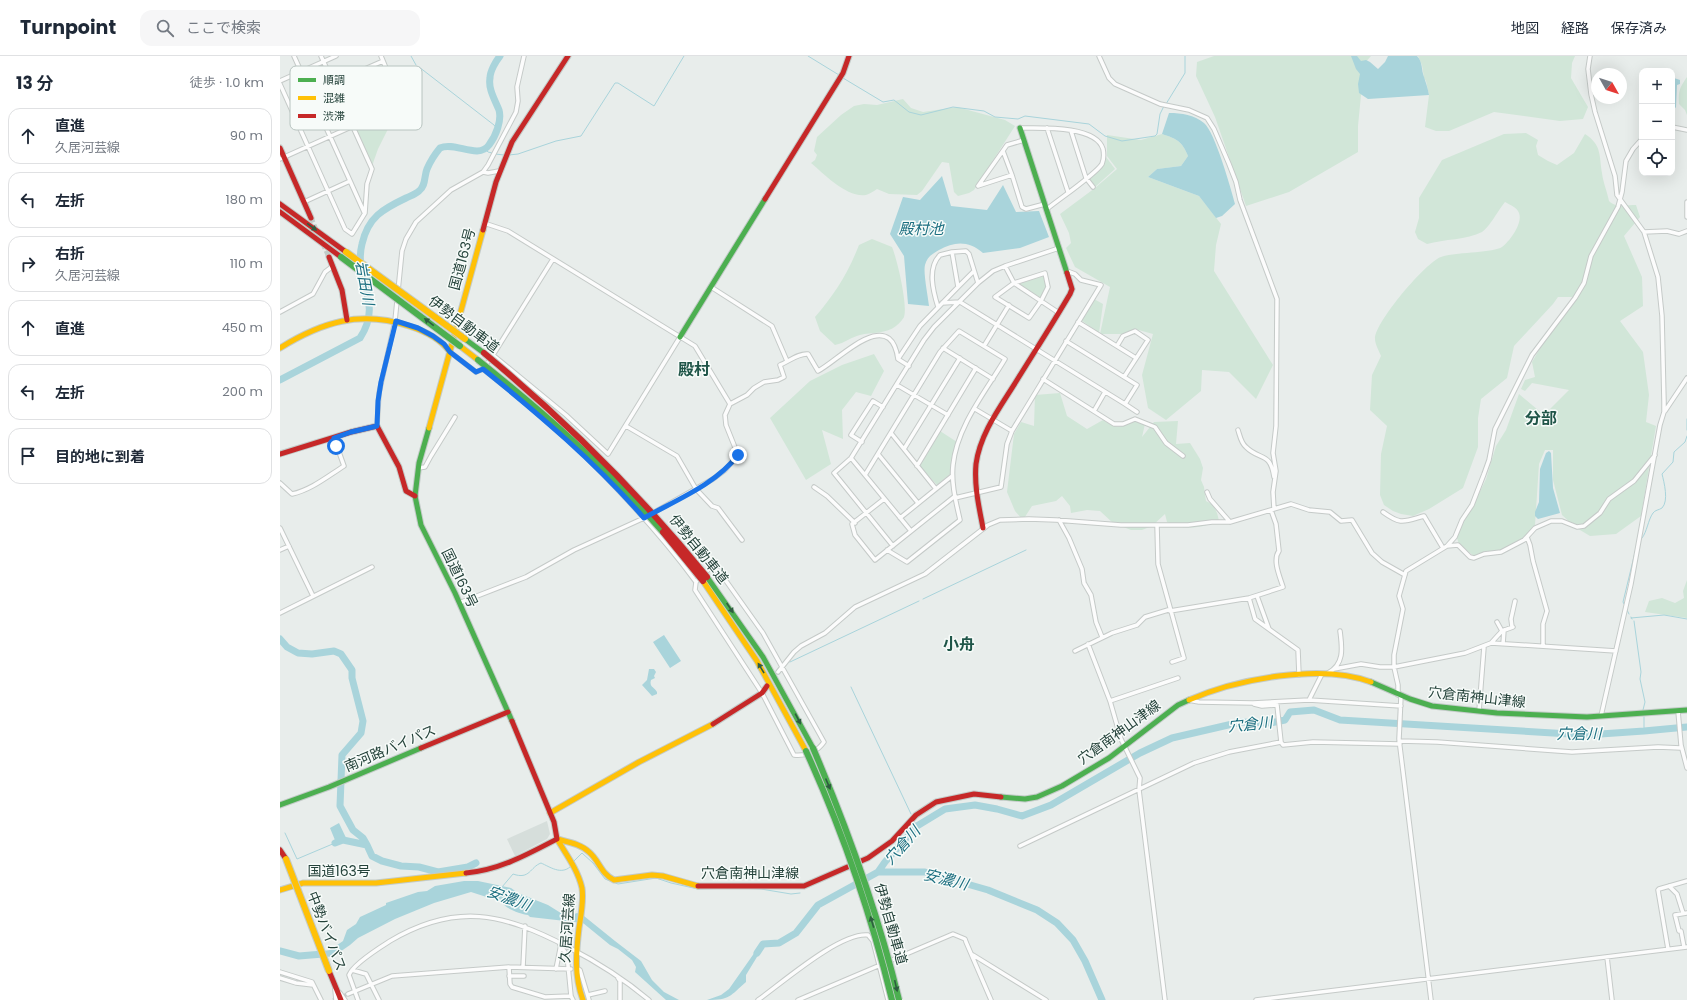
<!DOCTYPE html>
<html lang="ja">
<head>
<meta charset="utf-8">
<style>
	:root { --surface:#fff; --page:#f6f6f7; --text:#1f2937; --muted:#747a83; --line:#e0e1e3 }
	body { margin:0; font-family:Poppins,"Noto Sans JP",sans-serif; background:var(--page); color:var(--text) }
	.controls { position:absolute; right:12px; top:12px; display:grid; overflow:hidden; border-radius:8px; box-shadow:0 4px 16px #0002 }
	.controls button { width:36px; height:36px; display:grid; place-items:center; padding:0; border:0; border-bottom:1px solid var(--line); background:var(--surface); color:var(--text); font:20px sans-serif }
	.compass { position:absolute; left:1311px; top:12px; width:36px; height:36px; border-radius:50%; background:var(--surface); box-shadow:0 4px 16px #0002; rotate:129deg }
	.stop { position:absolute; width:12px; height:12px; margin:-9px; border:3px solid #1a73e8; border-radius:50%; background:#fff }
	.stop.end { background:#1a73e8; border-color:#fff; box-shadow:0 1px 4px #0008 }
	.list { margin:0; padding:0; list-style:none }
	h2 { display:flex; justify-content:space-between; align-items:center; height:52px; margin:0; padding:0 16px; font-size:17px }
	h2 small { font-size:13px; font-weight:400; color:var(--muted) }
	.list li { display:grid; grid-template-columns:26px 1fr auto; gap:12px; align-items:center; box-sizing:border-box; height:56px; margin:0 8px 8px; padding:0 8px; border:1px solid var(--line); border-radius:12px }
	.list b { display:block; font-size:15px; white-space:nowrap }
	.list p { margin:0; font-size:13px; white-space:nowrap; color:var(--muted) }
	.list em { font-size:13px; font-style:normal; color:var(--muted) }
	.icon { flex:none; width:22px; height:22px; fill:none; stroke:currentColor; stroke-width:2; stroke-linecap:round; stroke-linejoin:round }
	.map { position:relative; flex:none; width:1407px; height:944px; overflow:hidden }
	header { display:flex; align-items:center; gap:24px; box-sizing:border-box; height:56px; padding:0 20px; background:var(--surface); border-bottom:1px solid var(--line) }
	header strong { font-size:19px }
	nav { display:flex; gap:22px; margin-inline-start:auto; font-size:14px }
	.search { width:280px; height:36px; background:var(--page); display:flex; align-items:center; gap:10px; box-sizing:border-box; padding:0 14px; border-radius:12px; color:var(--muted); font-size:15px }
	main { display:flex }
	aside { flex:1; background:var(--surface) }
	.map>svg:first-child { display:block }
	.built { fill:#d6dedb }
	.green { fill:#d1e6d8 }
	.water { fill:#a9d4db }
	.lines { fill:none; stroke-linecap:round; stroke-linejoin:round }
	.stream { stroke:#a9d4db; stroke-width:1 }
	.river { stroke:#a9d4db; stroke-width:7 }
	.street-tunnel { stroke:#c1cbc8; stroke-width:3.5; stroke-dasharray:3.5 2; stroke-linecap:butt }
	.secondary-tunnel { stroke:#c1cbc8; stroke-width:5; stroke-dasharray:5 2.5; stroke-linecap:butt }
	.street-casing { stroke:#c5cac8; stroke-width:5.5 }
	.fast-casing { stroke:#c3cbc8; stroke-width:7 }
	.slow-casing { stroke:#c3cbc8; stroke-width:7 }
	.jam-casing { stroke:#c3cbc8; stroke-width:7 }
	.street { stroke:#fcfcfc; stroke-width:3.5 }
	.fast { stroke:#4caf50; stroke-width:5 }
	.slow { stroke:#ffc107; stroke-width:5 }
	.jam { stroke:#c62828; stroke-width:5 }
	.fast-bridge-casing { stroke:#c3ccc9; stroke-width:8; stroke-linecap:butt }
	.slow-bridge-casing { stroke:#c3ccc9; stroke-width:8; stroke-linecap:butt }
	.jam-bridge-casing { stroke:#c3ccc9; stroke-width:8; stroke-linecap:butt }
	.fast-bridge { stroke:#4caf50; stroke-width:6 }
	.slow-bridge { stroke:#ffc107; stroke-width:6 }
	.jam-bridge { stroke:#c62828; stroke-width:6 }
	.oneway { fill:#2e5d40 }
	.route { stroke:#1a73e8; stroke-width:5 }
	.labels { text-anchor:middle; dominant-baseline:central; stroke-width:3; stroke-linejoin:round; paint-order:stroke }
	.street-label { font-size:14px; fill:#24423a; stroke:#f7fbf9 }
	.water-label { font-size:15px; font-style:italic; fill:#1c6f80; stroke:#f7fbf9 }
	.quarter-label { font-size:16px; font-weight:bold; fill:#1f5548; stroke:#f7fbf9 }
	.key { fill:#f7fbf9; stroke:#b8c4c0; stroke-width:1 }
	.key-label { font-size:11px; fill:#24423a }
</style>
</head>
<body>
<header>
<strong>Turnpoint</strong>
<div class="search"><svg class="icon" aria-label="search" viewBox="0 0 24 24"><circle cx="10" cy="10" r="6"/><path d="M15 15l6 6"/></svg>ここで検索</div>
<nav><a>地図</a><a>経路</a><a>保存済み</a></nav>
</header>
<main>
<aside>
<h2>13 分<small>徒歩 · 1.0 km</small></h2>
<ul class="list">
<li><svg class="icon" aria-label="ahead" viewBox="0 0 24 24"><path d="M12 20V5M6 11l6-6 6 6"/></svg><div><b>直進</b><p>久居河芸線</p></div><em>90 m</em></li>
<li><svg class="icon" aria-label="left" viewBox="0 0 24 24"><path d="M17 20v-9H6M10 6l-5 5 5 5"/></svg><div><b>左折</b></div><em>180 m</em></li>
<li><svg class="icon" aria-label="right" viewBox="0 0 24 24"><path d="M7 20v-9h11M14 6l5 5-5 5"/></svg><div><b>右折</b><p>久居河芸線</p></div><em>110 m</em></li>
<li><svg class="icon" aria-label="ahead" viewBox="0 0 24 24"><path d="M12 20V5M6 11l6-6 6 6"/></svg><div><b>直進</b></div><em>450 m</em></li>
<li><svg class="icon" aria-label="left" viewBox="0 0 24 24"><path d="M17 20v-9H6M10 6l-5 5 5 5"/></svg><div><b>左折</b></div><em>200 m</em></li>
<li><svg class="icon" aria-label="arrive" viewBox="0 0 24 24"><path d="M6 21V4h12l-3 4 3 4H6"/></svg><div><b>目的地に到着</b></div></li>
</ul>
</aside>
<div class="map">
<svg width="1407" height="944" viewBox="0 0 1407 944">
	<rect width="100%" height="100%" fill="#e8edeb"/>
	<!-- built -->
	<path class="built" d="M267,765L270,778L267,783L235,800L227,783Z"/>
	<!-- green -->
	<path class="green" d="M934,0H1091L1084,8L1078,70V96L1009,136L966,150L935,61L916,20L917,6Z
		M1138,0H1295L1292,7L1291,22L1308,51L1303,63L1280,65L1214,56L1169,75H1156L1145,71L1149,39L1146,25L1144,22L1142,9Z
		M1407,21V59L1405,54L1399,48C1398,35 1400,31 1407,21Z
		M623,43L631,52L643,56L677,51L725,64L735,70L694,134L689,137L678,140L674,136L669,107L662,106L642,135L637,139L609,138L597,133C594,135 589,138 586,139C567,142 544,118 531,107L535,104L537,99L534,95L537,81L561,59L574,50L584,48L597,49Z
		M110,56L111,57V67L98,93L92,110L76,73L77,71Z
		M1246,77L1258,84L1256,90L1258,99L1268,105L1277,109L1294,97L1305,78C1322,89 1319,99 1322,117C1323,126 1327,135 1329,145C1335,152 1347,149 1356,149L1360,161L1344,180L1362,221L1363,250L1340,265L1363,296L1369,339L1366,366L1376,370L1361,460L1336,478L1310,480L1295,471L1282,459L1273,424V394H1265L1259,408L1255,469L1243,483L1221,495L1204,496L1194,500L1179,488L1177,482L1183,466L1192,452L1206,423L1216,390L1226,374L1239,338L1264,359L1289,334L1252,327L1245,335L1241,333L1245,324L1255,321L1252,306L1266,282L1296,244L1293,241H1278L1273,248L1234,290L1227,322L1201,343L1198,362V391L1183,432L1149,453L1133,460L1121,458L1113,455L1104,449L1100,439L1101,398L1107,370L1090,354L1092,319L1101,300C1099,295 1095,288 1095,283C1094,267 1146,206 1161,201C1174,196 1213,197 1222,191C1230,185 1243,167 1239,157C1237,151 1230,149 1225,146C1219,153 1209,172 1202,176C1187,184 1164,183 1147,188L1138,183L1135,176L1139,162V142L1162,104L1224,78Z
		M882,78C897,83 902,85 908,100L901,110L877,113L868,121L919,140L941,168L936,189L934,215L993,309L976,343L949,316L922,314L921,335L886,364L868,352L862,319L873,278L855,273L842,278H820L830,231L795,211L786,192L791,187L789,177L780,158L815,132L837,113L827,100V79L861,84Z
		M826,101L835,113L815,131L809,122L823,109Z
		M592,183L612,191C617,203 628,249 624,261C623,263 619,268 616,270C607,278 591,276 580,279C571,281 565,287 555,289L540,275L535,261C555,238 568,217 579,189Z
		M763,220H765L766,230L761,242L739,228Z
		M814,243L823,248L819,277L801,264Z
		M594,298L604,315L591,340L576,336L562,354L563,383L542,374L551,408L526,424L490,362L530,325L562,309Z
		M780,337L787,360L807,373L823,364C846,378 838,366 857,365L865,368L862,381L874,366L898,365L896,388L910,387L920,403L923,412L921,424L924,431L926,445C935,449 937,455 939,465C923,472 903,475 887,466L885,458L872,470L862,474H851L833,467L820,455L807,454L791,457L790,450L782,440L776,445L752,450L743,464L735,455L727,436L734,378L741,366L754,370L755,339Z
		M660,375L677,386L672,402L670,418L657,429L640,411V409Z
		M1407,524V562L1365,556L1369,545L1382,542L1395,547L1404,542L1403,535Z"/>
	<!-- water -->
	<path class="water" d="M1071,0H1077L1081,5L1086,4L1090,6L1098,13L1105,6L1108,0H1137C1143,6 1141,13 1144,21C1146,27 1148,33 1149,39L1088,43L1079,37L1078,28L1080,18L1076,13Z
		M1394,22L1400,24V28L1397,29L1396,51L1392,56V24Z
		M889,57C902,57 914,59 924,67C935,76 951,133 955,148L942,160L936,162L919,140L868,121L877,113L901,110L908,100C902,85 897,83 882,78Z
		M662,120L671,150L707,154L723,129L736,156L759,155L769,181L740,192L703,197C689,185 675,185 659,194C652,198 647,201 645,209C643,216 648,241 649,250L628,248L624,200L610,178L623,141L640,144Z
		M1269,395L1271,397L1273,432L1280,457L1258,463L1255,460V456L1259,446L1260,413L1266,397Z
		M384,579L401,605L390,612L373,586Z
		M369,613H374L376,616L374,620L375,622L371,624C369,631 374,631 377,636V638L372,640L362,629L367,624Z
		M59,767L67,784H73L72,787H62L57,789L50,772Z
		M184,825H198L231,832L238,837L268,849L284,859L289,860L297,857L304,860L335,885L361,905L372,924L384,936L399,944H386L355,916L356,911L352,904L338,893L330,889L303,867L250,861L248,859C241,858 225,853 222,846L191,836L154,847L115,863L78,882L70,889L54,900L50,901L29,897L50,894L63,885L67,874L76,868L80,861L106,849V847L138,836L147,835L155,830Z
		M482,886L483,891L466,919V926C450,940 450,944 427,944L441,939L449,933Z"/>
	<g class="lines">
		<!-- stream -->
		<path class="stream" d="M131,0L136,9
			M528,0L559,19
			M139,11L214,69L217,73
			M563,22L603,46L614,44L629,56L641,59L673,51L704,55L715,61L738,63L745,60L809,68L825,80L842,85L875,80L877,78L880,58L884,50
			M886,48L905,17V0
			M205,93L208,96L212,97
			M215,98L224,99
			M229,99L238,98L276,85L301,80L335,27H338L374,50L404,0
			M1407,363V374
			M1362,482C1367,476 1368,464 1373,457C1375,454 1379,454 1382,452C1389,445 1384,426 1382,418L1393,406L1394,396L1405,386L1407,380
			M643,543L746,494
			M1344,548L1343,546L1358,484
			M1347,554L1349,558
			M1351,561L1352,563
			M1351,562L1384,559L1407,563
			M1354,565L1361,616L1360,623L1365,646L1363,654
			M510,606L639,545
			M571,631L631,758
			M1364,661V675
			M634,765L637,770
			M5,777L17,803L55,787
			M294,805L302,797L313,807L325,823L338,828L376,822L391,827L418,833L457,832L481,833L511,838L520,837
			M222,831L233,818C250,824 250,811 261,807C270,811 281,819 290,811"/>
		<!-- river -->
		<path class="river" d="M0,324L80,282C104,246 73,224 82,188C88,161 103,153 126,142C130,140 136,138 139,135C146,130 144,120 147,113C150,106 155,98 160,92C175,85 198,104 209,89C216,80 222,64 219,54C215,44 208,33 210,22C210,15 216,5 220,0
			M0,583L7,591L18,597L32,598L54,595L61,598L72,614V622L83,665L81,677L62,699L60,750L73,774L83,782L87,789
			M55,787L63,784L87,789L92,800L102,805L121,810L139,811L158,816L188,811L196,807
			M598,816L605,806L637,770L665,753L695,749L717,753L742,760L771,749L860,697L892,682L961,666L990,667L1005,664L1010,656L1034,654L1060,664L1306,679L1364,675L1407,671
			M0,895L19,900L43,898
			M477,897L483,888L499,887L516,877L538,849L598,816H645L708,834L757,854L777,867L793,884L805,905L822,944"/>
		<!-- street-tunnel -->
		<path class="street-tunnel" d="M53,944L68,938"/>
		<!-- secondary-tunnel -->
		<path class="secondary-tunnel" d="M31,162L37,176
			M43,188L49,201"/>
		<defs>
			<path id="street" d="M14,0L84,156
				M819,0L829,22L835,28L880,48L909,54L927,62L934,73L949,108L956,126L960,144L997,243L996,370L993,397L996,415L993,436L994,453
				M1310,0L1308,13L1311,38L1315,56L1335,120L1337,139L1364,176L1378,221L1382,260L1384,346V356L1380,369L1351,528L1321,660
				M0,25L56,0
				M53,27L103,5
				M0,28L65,173L72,178L85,157L87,128L92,113L41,0
				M63,49L112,27
				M1392,71L1407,74
				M740,72C760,72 816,69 823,93C824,98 824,103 822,108C815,119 779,143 767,153
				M767,72L788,136
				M791,75L806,122L813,131
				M744,84L727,89L698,130L732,119L742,151L746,153L765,148
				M723,95L732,119
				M0,103L111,53L118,45V41L101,0
				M203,116L208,117L219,115
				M24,146L70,125
				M1407,146V161
				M204,167L228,175L415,290L450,348
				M1364,176L1387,175L1399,178L1407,175
				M725,210L734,227L715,241L749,262L761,245L734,227
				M734,227L765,217L768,231L761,245L779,257
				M431,231L492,270L507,305
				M678,231L694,215
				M662,247L680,246L845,348L857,329L786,285
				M658,251C653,235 647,212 660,199L672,196L686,195L689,198L698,227
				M0,256L33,238L45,216L53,210
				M179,264L210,288L213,292V299L286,359L328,398L400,281
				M798,266L856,302
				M704,290L729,249
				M837,290L843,280L855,275L868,284L844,321
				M663,292L713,323
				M170,296L196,316L203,313L213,299L273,203
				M618,303L640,270L678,231L672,196
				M203,313L243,345L297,392
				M763,323L834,368H843L855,363L875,371L886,387L903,400
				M617,329L668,359
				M845,348L857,356
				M695,353L732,375
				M814,355L825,336
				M1385,355L1407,322
				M97,370L99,337L115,265L122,195L126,183L136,166L171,134L203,116L208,109L236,56L238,45L237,31L244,0
				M346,370L397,400L416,433L432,450L438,452L462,484
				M958,374C960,380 961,387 966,391C980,405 990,395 994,421
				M611,377L656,433
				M582,386L571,379L593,345L603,351
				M624,393L680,302
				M598,398L638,447
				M307,402C346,441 383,481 416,526
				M571,402L631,475
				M637,410L696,312
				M138,412L145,411L151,400L175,361
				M585,419L660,296L679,275L725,303C706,335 677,370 673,409C671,427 676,446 680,464L627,506L607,494
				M0,427L12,438C31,434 48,420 64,410L54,382
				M534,431L547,440L575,467
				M927,436L930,443L950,466
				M675,442L721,431L727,388L732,375L821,229L801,224L795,218L787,215
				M604,443L572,468L575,479L595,504L675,440
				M1103,456C1121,469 1123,466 1144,460L1163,492
				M620,462L672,420
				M779,464L789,482L802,513L804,527L811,539L816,566L822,581
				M877,469L878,508L904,602L892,606
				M0,472L33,540
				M1247,481L1250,489L1253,505L1267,555L1263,568V590
				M613,490L554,417L571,402L644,284L654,271L698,227L713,215L725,210L779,192
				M1167,490L1178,489L1190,501L1194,502L1204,498L1221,496L1244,484L1255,472L1271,465H1282L1297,471L1304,470L1320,457L1329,443L1354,425L1375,399
				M0,494L9,490
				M430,512L439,515L483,577L544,686C537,696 526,700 514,699L482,637L415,534L416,526Z
				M977,540L989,573
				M969,542L975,563L1018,594L1019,619
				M179,547L246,521L294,494L364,462L433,423L445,414L458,399L446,369L445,359L450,348L467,339L474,332L484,326L498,324L504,321L500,309C508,306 518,297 528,298L538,315C558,305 610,248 618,303L629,310
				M0,557L92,511
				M1217,566L1222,575
				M1232,571L1231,563L1235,545
				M1211,587L1222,575L1233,571
				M808,588L830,645L841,683L860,722L859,734L885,944
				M1223,588L1224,574
				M795,595L832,577L857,569L865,561L888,554L890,555L969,542L1003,531C1000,521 992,504 999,495L996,468L991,454
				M1054,613L1081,608L1100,611H1114L1185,597L1211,587L1336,595
				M498,616L514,596L521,590L545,577L575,551L645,518L708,469L720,464L749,463L776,464L841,469H908L932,466H950L1011,448L1029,454L1050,456L1061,465L1072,464L1092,497L1102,506L1125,519
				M1048,617C1065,608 1062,591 1060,575
				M1118,639V629L1114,611V599L1123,553L1119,540L1126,515L1167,490L1175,481L1182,464L1192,449L1204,418L1209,404L1215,373L1252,299L1295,242L1304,227L1311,200L1338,151L1342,136L1346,105L1353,93L1362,83
				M1121,640L1119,683L1151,944
				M908,644L919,646L973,647L1029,644L1121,650
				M1029,644L1042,618
				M830,645L898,622
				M974,648L982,650L997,649L1001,686L1003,689L1033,686L1120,688
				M1199,655L1204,591
				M1398,655L1401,689L1407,712
				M1119,685L1157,686L1292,696L1378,691L1401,692
				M740,790L914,707L949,696L1001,686
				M1389,830L1397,838L1403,857
				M280,889L287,899L291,940L293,944
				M1404,891L1401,875H1399L1395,859L1407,857
				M1388,893L1378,834L1379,833L1407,825
				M693,899L766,944
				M1327,901L1332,944
				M229,911L230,928L232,931L265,941L291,940
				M243,911L245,870
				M276,913L281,888
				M298,913L300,914L309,944
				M72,914L86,918L99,944
				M0,916L32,926L41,944
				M229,920H244
				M0,922L16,927L33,929
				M338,922L340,925V944
				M55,934L56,944
				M60,937L65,944
				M68,938L112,920L229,911L291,913
				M308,939L325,935
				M78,944L69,919C73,908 99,892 110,885C176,846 223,857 288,891C317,906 344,923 369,944
				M478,944C502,927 560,876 588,879L593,885L608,944
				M518,944L673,878L685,883L686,886L711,944
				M976,944L1407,891"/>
			<path id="fast" d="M740,72L787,217
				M400,281L485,143
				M185,283L204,297
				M149,372L139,407L135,440L141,469L175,537L232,665
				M427,521L483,601L533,692
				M1091,626L1130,643L1152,650L1217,657L1307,661L1407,654
				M721,741L745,743L757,741L782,730L829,702L898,649L909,644
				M0,749L49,731L141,692"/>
			<path id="slow" d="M180,290L198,304
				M0,292C42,266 80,254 129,270C145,275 160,282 170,296
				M149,372L203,174
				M423,525L477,605L526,695
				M909,644C956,623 1041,607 1091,626
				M270,757L359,706L433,668
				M277,783C288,786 301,788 309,796C319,804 321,818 334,824L372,819L383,820L418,830
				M277,783C286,798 298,814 302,832C304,845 301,859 299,872C296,897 294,920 303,944
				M0,834L23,827H96L186,817"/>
			<path id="jam" d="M0,92L31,162
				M485,143L563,17L569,0
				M0,148L66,196
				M0,156L61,201
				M203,174L216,126L232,86L288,0
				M49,201L62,234L67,264
				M0,398L71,376L97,370L119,411L126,435L135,440
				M703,472C699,451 694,430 696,408C700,377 721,350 737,324C755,295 773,267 790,238L792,233L787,217
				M433,668L482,637L487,630
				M141,692L228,656
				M0,794L6,803
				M186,817C220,814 248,798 277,783L274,766L232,665
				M418,830H524L588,802L612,785L636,759L656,746L694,738L721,741
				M49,915L61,944"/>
		</defs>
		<!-- street casing -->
		<use href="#street" class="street-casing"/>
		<!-- fast casing -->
		<use href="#fast" class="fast-casing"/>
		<!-- slow casing -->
		<use href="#slow" class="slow-casing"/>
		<!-- jam casing -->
		<use href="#jam" class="jam-casing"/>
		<!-- street -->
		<use href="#street" class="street"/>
		<!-- fast -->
		<use href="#fast" class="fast"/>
		<!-- slow -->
		<use href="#slow" class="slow"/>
		<!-- jam -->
		<use href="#jam" class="jam"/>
		<defs>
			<path id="fast-bridge" d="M61,201L180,290
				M198,304C264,357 327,412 383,476
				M533,692C568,774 598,857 619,944
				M526,695C563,776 591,858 612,944"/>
			<path id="slow-bridge" d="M66,196L185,283
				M6,803L49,915"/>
			<path id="jam-bridge" d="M204,297C287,366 359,437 427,521
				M383,476L423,525"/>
		</defs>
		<!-- fast-bridge casing -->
		<use href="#fast-bridge" class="fast-bridge-casing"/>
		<!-- slow-bridge casing -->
		<use href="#slow-bridge" class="slow-bridge-casing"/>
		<!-- jam-bridge casing -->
		<use href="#jam-bridge" class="jam-bridge-casing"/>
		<!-- fast-bridge -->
		<use href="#fast-bridge" class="fast-bridge"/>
		<!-- slow-bridge -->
		<use href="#slow-bridge" class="slow-bridge"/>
		<!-- jam-bridge -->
		<use href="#jam-bridge" class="jam-bridge"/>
	</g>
	<!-- one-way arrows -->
	<defs><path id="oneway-solid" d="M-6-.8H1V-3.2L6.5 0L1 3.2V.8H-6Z"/></defs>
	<g class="oneway">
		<use href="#oneway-solid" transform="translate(32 171) rotate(36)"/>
		<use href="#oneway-solid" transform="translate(149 266) rotate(-143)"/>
		<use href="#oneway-solid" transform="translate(450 552) rotate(56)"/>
		<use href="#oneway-solid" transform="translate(481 612) rotate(-121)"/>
		<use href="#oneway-solid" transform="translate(518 663) rotate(62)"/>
		<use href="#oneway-solid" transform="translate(548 728) rotate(67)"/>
		<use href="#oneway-solid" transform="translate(592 866) rotate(-107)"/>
		<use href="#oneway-solid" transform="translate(616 930) rotate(77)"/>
	</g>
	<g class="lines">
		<!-- route -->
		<path class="route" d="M56,390L54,382L71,376L97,370L98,345L101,326L116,265L138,272L153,280L164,288L170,296L196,316L203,313C260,359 315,406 364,462C396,444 435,429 458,399"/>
	</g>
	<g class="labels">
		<!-- street labels -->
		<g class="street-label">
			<text transform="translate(182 203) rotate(-75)">国道163号</text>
			<text transform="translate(184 268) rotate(37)">伊勢自動車道</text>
			<text transform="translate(419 493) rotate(51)">伊勢自動車道</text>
			<text transform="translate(180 522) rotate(64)">国道163号</text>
			<text transform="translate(1197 641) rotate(6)">穴倉南神山津線</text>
			<text transform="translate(839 676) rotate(-36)">穴倉南神山津線</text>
			<text transform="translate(110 692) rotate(-23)">南河路バイパス</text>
			<text x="59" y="815">国道163号</text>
			<text x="470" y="817">穴倉南神山津線</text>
			<text transform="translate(611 868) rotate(74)">伊勢自動車道</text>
			<text transform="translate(287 872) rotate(-86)">久居河芸線</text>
			<text transform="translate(47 875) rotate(69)">中勢バイパス</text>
		</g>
		<!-- water labels -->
		<g class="water-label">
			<text x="641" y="172">殿村池</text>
			<text transform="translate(85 227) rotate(80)">岩田川</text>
			<text transform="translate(970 668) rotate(-6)">穴倉川</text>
			<text x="1299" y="677">穴倉川</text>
			<text transform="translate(622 789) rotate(-48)">穴倉川</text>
			<text transform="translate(666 823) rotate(14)">安濃川</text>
			<text transform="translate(229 842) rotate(20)">安濃川</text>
		</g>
		<!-- quarter labels -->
		<g class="quarter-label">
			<text x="414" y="313">殿村</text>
			<text x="1261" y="362">分部</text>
			<text x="679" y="588">小舟</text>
		</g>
	</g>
	<!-- legend -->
	<rect x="10" y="10" width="132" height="64" rx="6" class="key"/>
	<rect x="18" y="22" width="18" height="4" fill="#4caf50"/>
	<rect x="18" y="40" width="18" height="4" fill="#ffc107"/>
	<rect x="18" y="58" width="18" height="4" fill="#c62828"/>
	<g class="key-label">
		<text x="43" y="28">順調</text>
		<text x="43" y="46">混雑</text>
		<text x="43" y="64">渋滞</text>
	</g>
</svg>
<div class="controls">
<button>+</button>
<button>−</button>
<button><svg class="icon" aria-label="locate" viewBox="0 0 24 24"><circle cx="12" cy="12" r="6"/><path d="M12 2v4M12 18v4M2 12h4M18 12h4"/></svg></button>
</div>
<svg class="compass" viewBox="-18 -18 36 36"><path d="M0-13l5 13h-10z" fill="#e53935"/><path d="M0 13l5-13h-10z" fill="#747a83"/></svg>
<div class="stop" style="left:56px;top:390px"></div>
<div class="stop end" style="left:458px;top:399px"></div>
</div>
</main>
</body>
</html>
